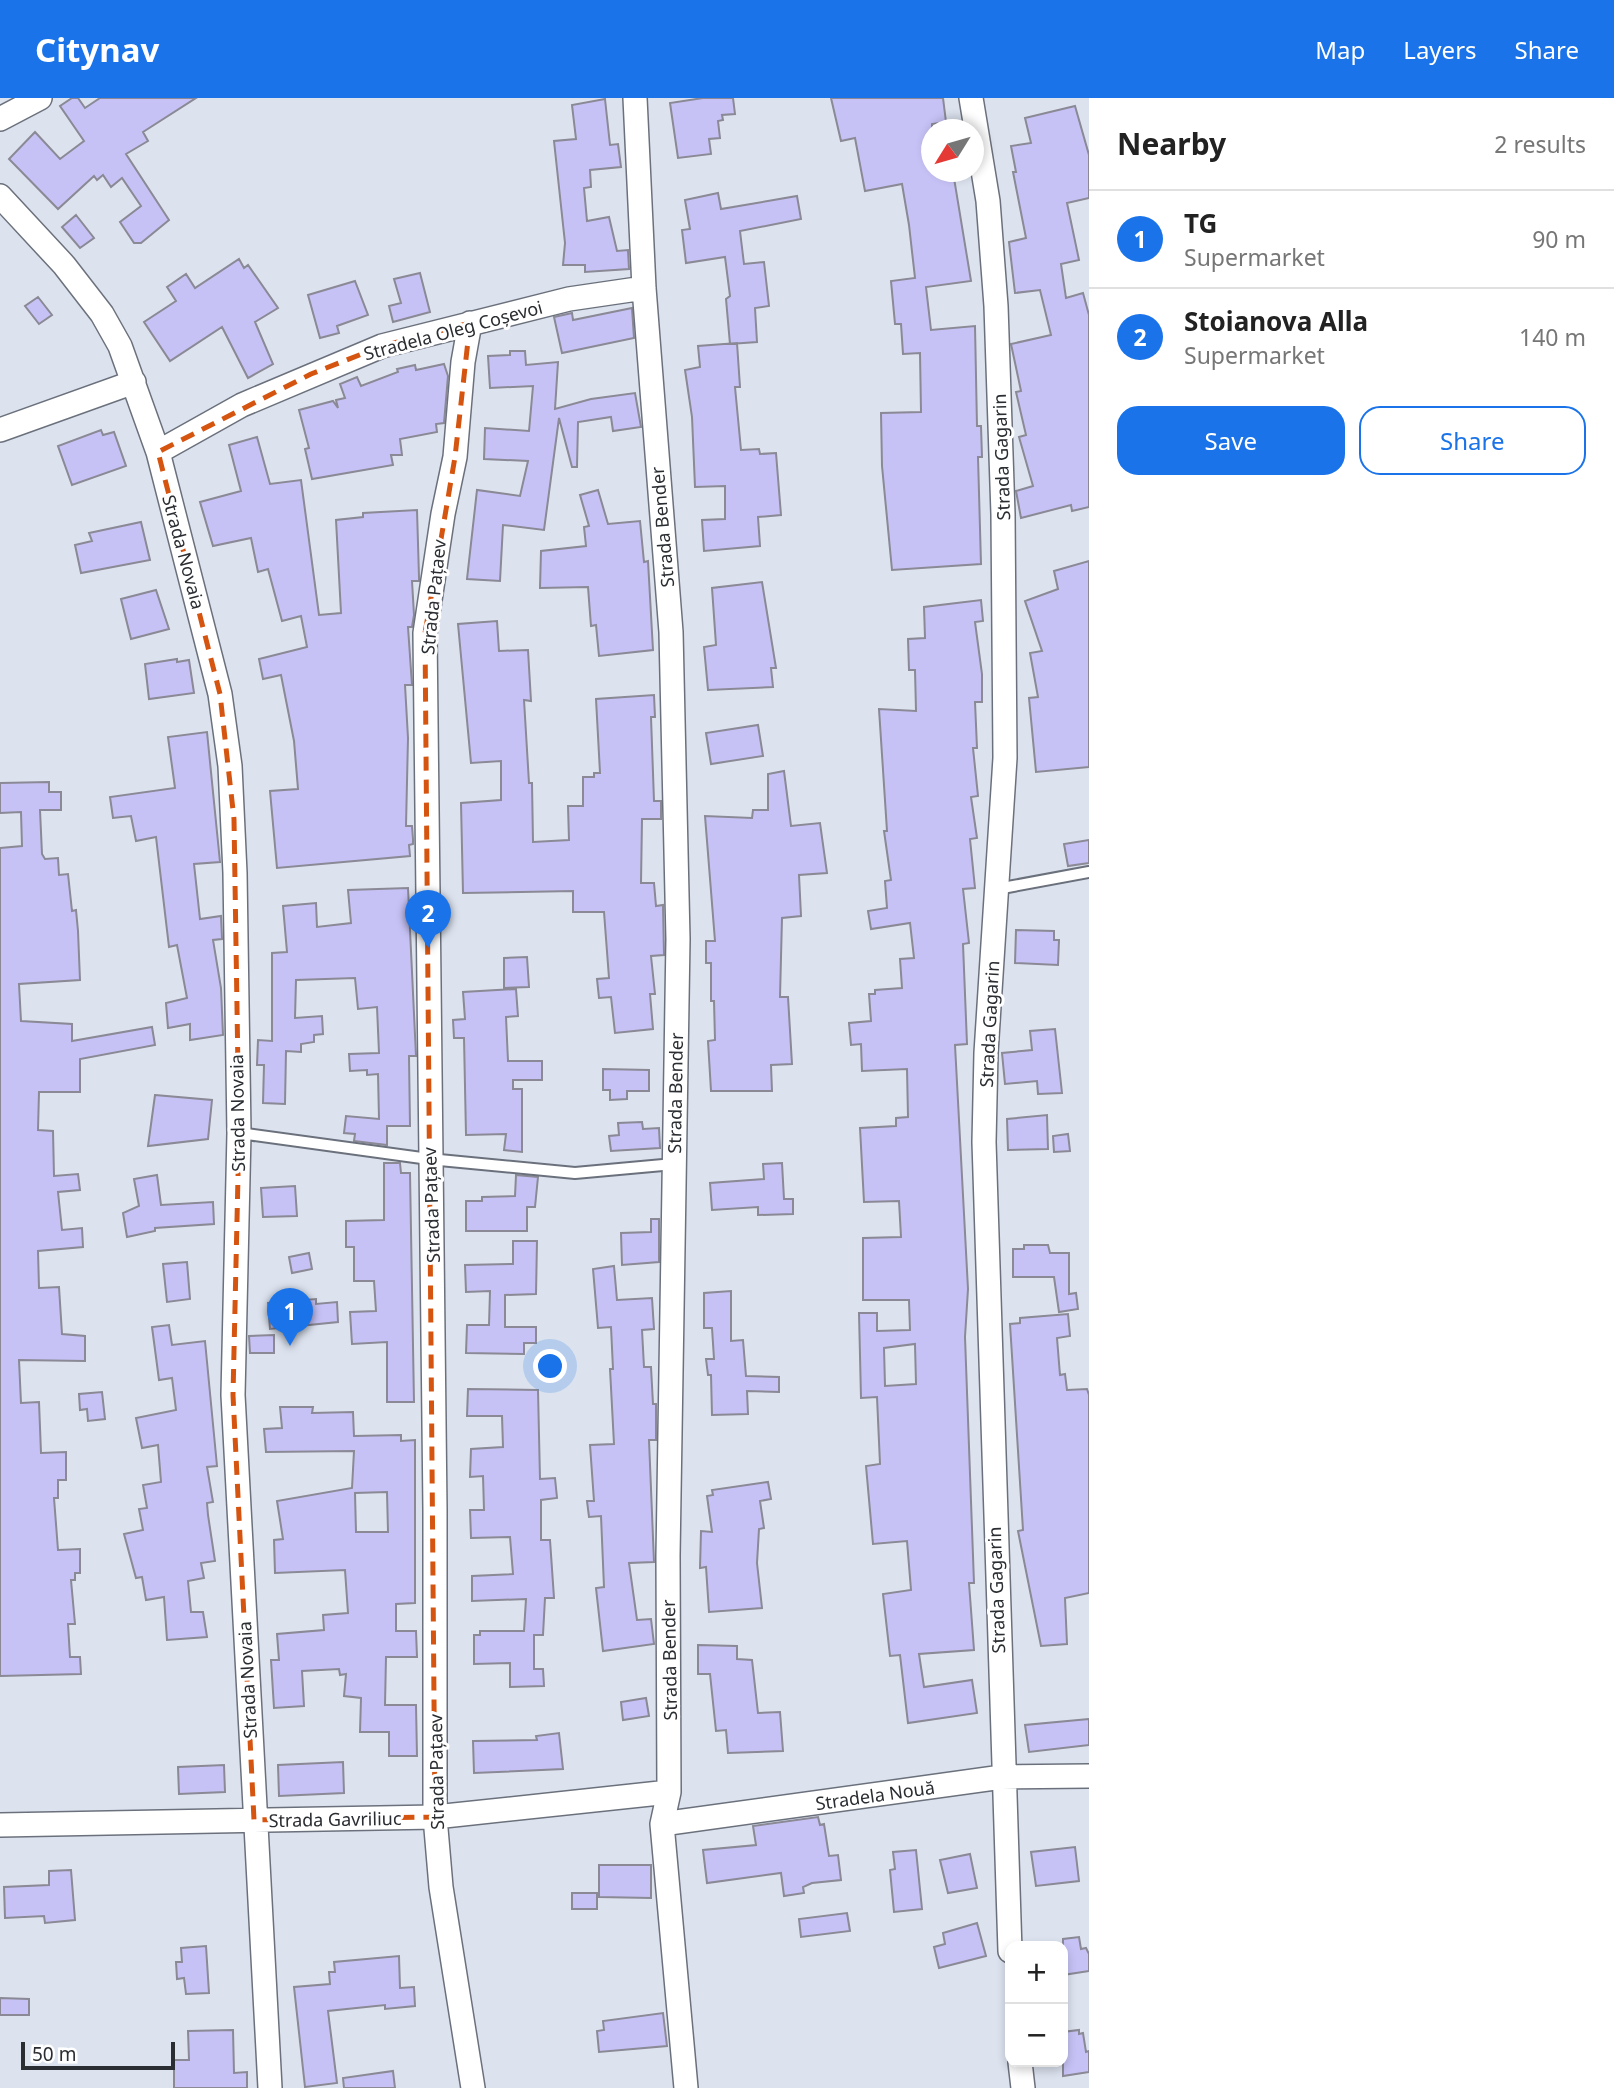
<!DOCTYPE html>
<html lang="en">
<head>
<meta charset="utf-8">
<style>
	:root { --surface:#fff; --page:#f2f2f2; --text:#222; --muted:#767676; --line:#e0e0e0; --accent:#1a73e8 }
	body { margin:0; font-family:"Noto Sans",sans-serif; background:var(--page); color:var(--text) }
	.controls { position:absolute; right:21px; bottom:21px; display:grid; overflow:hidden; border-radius:14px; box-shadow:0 4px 10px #0003 }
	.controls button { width:63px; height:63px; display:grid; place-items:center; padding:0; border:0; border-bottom:2px solid var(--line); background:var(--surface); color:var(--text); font:35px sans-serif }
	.compass { position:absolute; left:921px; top:21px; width:63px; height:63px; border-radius:50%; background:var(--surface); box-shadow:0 4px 10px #0003; rotate:233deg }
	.scale { position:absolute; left:21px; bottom:18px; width:154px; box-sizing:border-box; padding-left:7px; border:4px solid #2a2d31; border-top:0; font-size:19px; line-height:24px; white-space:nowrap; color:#2a2d31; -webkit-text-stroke:5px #fff; paint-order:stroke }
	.you { position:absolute; left:551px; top:1269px; width:24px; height:24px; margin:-18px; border:5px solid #fff; border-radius:50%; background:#1a73e8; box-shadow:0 0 0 10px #1a73e833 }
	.badge { display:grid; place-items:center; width:46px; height:46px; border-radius:50%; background:var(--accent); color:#fff; font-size:23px; font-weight:700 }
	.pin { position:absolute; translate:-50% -58px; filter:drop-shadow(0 2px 4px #0008) }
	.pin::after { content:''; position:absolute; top:37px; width:24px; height:21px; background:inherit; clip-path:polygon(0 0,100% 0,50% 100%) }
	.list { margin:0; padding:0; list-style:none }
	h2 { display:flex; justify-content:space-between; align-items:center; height:91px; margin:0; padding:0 28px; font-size:30px }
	h2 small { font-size:23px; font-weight:400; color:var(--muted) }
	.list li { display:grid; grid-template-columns:46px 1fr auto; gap:21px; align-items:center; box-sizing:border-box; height:98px; padding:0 28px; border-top:2px solid var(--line) }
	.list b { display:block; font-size:26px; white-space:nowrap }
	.list p { margin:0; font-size:23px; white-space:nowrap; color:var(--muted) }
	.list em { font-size:23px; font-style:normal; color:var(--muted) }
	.actions { display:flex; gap:14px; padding:21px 28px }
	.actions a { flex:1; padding:16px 0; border:2px solid var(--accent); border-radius:21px; text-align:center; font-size:24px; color:var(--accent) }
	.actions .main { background:var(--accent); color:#fff }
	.map { position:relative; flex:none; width:1089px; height:1990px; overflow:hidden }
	header { display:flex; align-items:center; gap:42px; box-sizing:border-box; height:98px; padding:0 35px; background:var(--accent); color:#fff }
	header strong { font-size:33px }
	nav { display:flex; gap:38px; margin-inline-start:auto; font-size:24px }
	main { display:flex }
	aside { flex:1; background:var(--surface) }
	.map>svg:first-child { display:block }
	.building { fill:#c6c2f5; stroke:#8a8995; stroke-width:2; fill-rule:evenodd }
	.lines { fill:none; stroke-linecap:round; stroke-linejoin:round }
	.lane-casing { stroke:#6b717c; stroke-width:14 }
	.street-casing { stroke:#6b717c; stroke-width:26 }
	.lane { stroke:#fff; stroke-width:10 }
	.street { stroke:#fff; stroke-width:23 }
	.marked { fill:none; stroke:#d55510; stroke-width:5; stroke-dasharray:14 9; stroke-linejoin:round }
	.labels { text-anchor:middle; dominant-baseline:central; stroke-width:6; stroke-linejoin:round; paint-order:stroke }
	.street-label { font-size:18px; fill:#2a2d31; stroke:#fff }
</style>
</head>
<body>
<header>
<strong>Citynav</strong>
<nav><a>Map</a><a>Layers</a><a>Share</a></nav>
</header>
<main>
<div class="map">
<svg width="1089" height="1990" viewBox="0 0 1089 1990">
	<rect width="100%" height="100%" fill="#dce3ef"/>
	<!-- building -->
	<path class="building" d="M72,0H78L85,10L100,0H196L143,34L148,43L126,56L169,122L141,145H134L120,124L141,108L122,80L111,89L103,77L97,82L94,78L58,111L9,61L35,34L60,61L84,43L60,8Z
		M703,0H733L735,16L722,17L723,22L718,23L720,40L709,41L711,56L678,60L670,5Z
		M831,0H943L946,24L932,26V74H953L971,183L926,189L931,232L975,228L977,328H981L982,359H978L981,466L892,472L882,368L881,315L921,314L920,255L903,256L901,226H895L891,183L915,180L909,127L902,86L865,93L855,40L841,43Z
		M605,1L610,47L618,46L621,69L590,72L591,89L584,90L587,123L609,119L617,153L628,152L629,171L585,174V167H563L565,145L554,43L576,41L572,7Z
		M1075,8L1089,57V100L1067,105L1079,162L1061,166L1066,200L1083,195L1089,217V409L1072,413L1071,407L1021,420L1016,393L1033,388L1019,339L1026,337L1016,294L1021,293L1011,246L1051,237L1040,192L1015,195L1009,144L1026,140L1013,74H1016L1011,48L1031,45L1025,20Z
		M718,95L721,111L797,98L801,121L740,133L744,166L764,164L769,208L755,210L757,244L730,246L726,201L730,198L725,159L686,165L682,132L690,131L685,102Z
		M76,117L94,140L80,150L62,129Z
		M239,161L244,170L248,167L278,210L255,224L273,266L248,280L222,229L170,263L144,224L176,203L167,189L186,176L195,190Z
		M420,175L430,214L393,224L389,208L401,205L394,181Z
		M355,183L368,217L337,228L339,235L320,240L308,197Z
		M38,199L52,217L39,226L25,208Z
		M632,210L634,240L562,255L554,219L572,215L573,222Z
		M737,245L740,289H735L741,352L759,351L760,356L776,355L781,417L758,419L760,448L704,453L702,422L725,421V388L695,389L692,319L685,272L700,269L698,248Z
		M510,253H525L526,267L558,264L555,311L591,301L635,295L641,329L613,333L611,319L578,324L577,369H572L559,320L544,432L503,427L500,483L467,481L477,392L520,398L528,363L484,361L485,330L529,333L533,288L490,290L488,258L510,257Z
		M444,266L448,278L444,325L436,326L437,334L400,341L402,357H391L393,367L312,381L305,351L309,350L299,312L333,303L338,310L336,302L345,300L340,286L357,279L361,288L398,274L397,271L415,267L416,272Z
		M101,332L103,337L114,334L126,368L72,387L58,348Z
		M257,339L270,386L301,382L319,517L341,515L336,422L363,419V415L417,412L419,479V483H412L414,517L412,529H408L412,587H405L408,640L406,728H412L413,741V746L409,747L410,758L277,770L270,693L298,691L294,643L281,577L263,581L259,561L307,549L301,518L282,523L268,471L258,474L251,440L213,448L200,404L241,393L229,347Z
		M598,392L608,426L640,423L644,464L648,463L653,552L599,558L596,527L591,528L588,489L540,490L541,453L586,448L584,429L589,428L580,397Z
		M141,424L150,462L81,475L75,447L92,443L89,435Z
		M1089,463V669L1036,674L1029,600L1038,599L1030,555L1042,553L1025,503L1058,491L1054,473Z
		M762,484L776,570H771L773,589L708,592L704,549L716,547L712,490Z
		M156,492L169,531L131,541L121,501Z
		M981,502L983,523L975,524L982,576V604H975L977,650H973L978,698L971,699L977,740L970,741L975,790L963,791L969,845L963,846L967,946L955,947L968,1191L965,1239L974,1485H969L974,1552L919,1556L924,1589L972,1582L977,1615L908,1625L900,1557L890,1558L883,1496L911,1492L907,1443L873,1446L866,1368L880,1366L877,1299L861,1300L859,1215H877V1233L910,1232L909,1202H863V1140L901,1139L899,1103L864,1104L860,1030L896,1028V1020L908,1019L907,971L862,973L861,946L851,947L849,925L871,923L869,896H875V892L902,890L900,861L914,860L910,825L871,831L868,813L887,810L885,783L891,782L884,733H887L879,611L916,613L915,572H909L908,541L925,540L924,509ZM915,1246L916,1286L885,1288L884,1250Z
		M497,523L499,553L528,552L531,603L524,602L529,685H532L533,744L569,742L568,708H583V679H594V675H600L596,601L654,597L655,619H651L654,703H661V721H642L641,785H654L656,808L663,807L664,857L651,858L655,896H650L653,931L615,935L611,899L599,900L597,881L609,880L604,814H573V793L463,795L461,705L501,702V663L471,665L458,526Z
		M177,561V564L189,562L194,595L149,601L145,566Z
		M758,627L763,658L711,666L706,635Z
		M207,634L220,764L194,766L200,821L221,818L222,841L213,842L221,890L223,937L190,942V926L168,930L166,905L187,900L177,847L169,849L156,739L136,743L131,718L113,720L110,699L175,690L168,639Z
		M784,673L791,728L820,725L827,775L799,777L801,818L782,820L780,899H788L792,966L771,967L772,993H711L708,943L715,942L714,903H711V865H706V843H715L705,718L752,720L753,712H768V676Z
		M49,684V694H61V712H40L42,756L45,761L58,760L59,777L68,776L72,813L76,812L78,833L80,882L19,886L21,923L72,926V943L152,929L155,947L80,961V994H39L38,1032L53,1033L54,1078L78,1076L80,1092L58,1094L62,1132L82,1130L83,1149L38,1153L39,1190L59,1189L62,1236L85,1238V1263L19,1262L21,1305L39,1304L41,1355L66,1354V1382H58V1400H54L58,1452L80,1451V1475H75V1482H71L75,1526H68L70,1559H80L81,1576L0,1578V750L22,748L21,714L0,715V685Z
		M1089,742V765L1068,768L1064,746Z
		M408,790L416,958H409L410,1028H387V1047L354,1043L355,1036L344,1035L346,1018L379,1021L378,976L367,977V972L350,973L349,956L379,955L377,909L358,911L355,880L296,882L295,920L322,918L323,936L314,937V944L301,946V954L286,953L285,1006L263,1005L264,967H257L258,942L272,943V855L287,854L283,808L316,805L317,829L351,825L348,792Z
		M1016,832L1054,833V842H1059L1058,867L1015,865Z
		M527,859L529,889L504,890V860Z
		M516,891L518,918L506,919L508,963H542V982H513V991H522V1054L504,1052L506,1036L466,1037L464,940H454L453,922L465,921L463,894Z
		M1055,931L1062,995L1038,996L1037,983L1005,986L1002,955L1032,952L1030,933Z
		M603,971L649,972V993H627V1001L610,1002V992H603Z
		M155,997L212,1002L208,1041L148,1048Z
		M1047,1017L1048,1051L1008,1052L1007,1021Z
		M642,1024L643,1031L659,1030L660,1050L611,1053L609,1038L619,1037L618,1025Z
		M1068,1036L1070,1053L1054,1054L1053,1038Z
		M384,1065H400L401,1075H410L414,1304H387V1244L352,1246L350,1214L376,1213L374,1183H354V1149H346V1123L384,1122Z
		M782,1065L784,1101H793V1116L758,1117V1109L712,1112L710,1085L764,1081L763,1066Z
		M157,1077L161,1107L213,1104L214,1126L155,1130V1133L127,1139L123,1115L139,1108L134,1081Z
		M516,1077L538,1079L535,1109H527V1133H466V1103H482V1099L515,1098Z
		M295,1088L297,1118L263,1119L261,1090Z
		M651,1121H659V1164L622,1167L621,1135L651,1134Z
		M513,1143H537L536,1196L505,1197V1229H536V1245H524V1256L466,1255L467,1227H489L490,1193L466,1194L465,1167L513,1166Z
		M1024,1147H1048L1050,1155H1069V1196L1076,1195L1078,1211L1059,1214L1054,1179H1013V1151H1024Z
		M309,1155L312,1171L292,1175L289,1159Z
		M187,1164L190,1201L167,1204L163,1166Z
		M614,1168L617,1202L652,1200L654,1231L642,1232L644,1269H651L653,1306H656V1342H649L654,1464L629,1465L637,1522L651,1521L654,1546L603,1553L596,1490L604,1489L601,1418L589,1419L587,1403H594L590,1347L614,1346L610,1271H613L611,1229L598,1230L593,1171Z
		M731,1193V1243L743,1242L746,1278L779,1279V1294L747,1293L748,1316L712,1317L711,1277H708L706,1261H714L712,1230H704V1195Z
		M316,1201V1206L337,1204L338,1224L270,1231L268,1205Z
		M1068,1216L1070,1238L1057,1240L1060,1277L1065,1276L1067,1292L1087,1291L1089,1297V1495L1065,1500L1067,1546L1041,1548L1018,1433L1023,1432L1010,1226L1020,1225V1220Z
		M169,1227L172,1247L205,1243L217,1368L207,1369L213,1404L207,1405L208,1417L215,1463L201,1465L204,1480L188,1483L191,1514H203L207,1539L167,1542L164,1499L146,1502L142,1479L136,1480L124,1436L143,1432L139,1411L147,1410L143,1387L161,1384L158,1347L142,1350L136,1320L176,1312L172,1280L159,1282L152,1229Z
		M274,1237V1255H250L249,1238Z
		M468,1291L538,1292L540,1381L555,1380L557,1400L541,1402V1442H550L554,1500H545L543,1537H534V1571H543L544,1588L510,1589V1565L474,1566V1537H480V1533H524L526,1501L472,1503V1478L513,1476L510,1439L471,1440L470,1412H484L483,1378L470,1379L471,1351L503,1349L502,1318H467Z
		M102,1294L105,1321L88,1323L87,1311L80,1312L79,1296Z
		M280,1309H313L312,1315L353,1314L354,1338L401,1337V1343L415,1342V1505L396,1506V1533H416L417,1559H386L385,1607H416L417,1658H389V1634H360L361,1600L344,1598L346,1576L340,1577L339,1571L302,1573L304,1608L274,1610L271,1562H279L277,1536L324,1532L323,1517L348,1515L345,1472L275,1475L274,1442L283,1441L277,1403L352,1390L354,1353L266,1354L264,1331L282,1330ZM387,1394L388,1434H356L355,1395Z
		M768,1384L771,1401L760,1403L764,1430L759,1431L757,1465L762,1510L709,1514L706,1469L700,1470L701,1433L712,1434L707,1398L713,1397L712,1392Z
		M698,1547L737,1548V1561L752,1562L758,1615L780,1614L783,1653L728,1655L726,1632L716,1633L710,1576H698Z
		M646,1600L649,1618L623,1622L621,1604Z
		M1089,1621V1647L1029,1654L1025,1627Z
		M559,1635L563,1671L474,1675L473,1643L537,1642L536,1638Z
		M343,1664L344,1695L279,1698L278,1667Z
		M224,1667L225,1694L179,1696L178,1669Z
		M818,1719L820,1727L824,1726L829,1758L838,1757L841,1782L812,1785L803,1789L804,1795L784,1798L781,1775L707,1785L703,1752L756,1747L753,1728Z
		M1075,1749L1079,1783L1036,1788L1031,1754Z
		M916,1752L922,1811L894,1814L890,1772L895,1771L893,1754Z
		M970,1756L977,1790L948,1795L940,1762Z
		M599,1767H651V1800L599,1799Z
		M71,1772L75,1822L45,1825L44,1818L5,1820L4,1789L49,1787V1773Z
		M572,1795H597V1811H572Z
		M847,1815L850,1833L801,1839L799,1821Z
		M977,1825L986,1858L939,1870L934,1849L945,1846L943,1835Z
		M1079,1839L1081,1851L1086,1850L1089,1856V1873L1063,1877V1841Z
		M206,1848L209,1895L186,1896L184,1880L177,1881L176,1864H182L181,1850Z
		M399,1858L400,1890L414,1889L415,1908L385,1911V1907L328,1913L337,1985L305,1989L294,1889L330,1886L329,1874H335L334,1864Z
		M0,1900L29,1901V1917H0Z
		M663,1915L667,1948L599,1954L597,1933L604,1932L603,1923Z
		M233,1932L234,1975L247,1974V1990H174V1962H189L188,1933Z
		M1079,1932V1936L1083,1935L1086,1954L1089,1953V1974L1063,1978V1934Z
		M393,1973L395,1990H344L343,1980Z"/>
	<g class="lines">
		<defs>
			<path id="lane" d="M997,791L1089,774
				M239,1035L429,1061L575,1075L674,1066"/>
			<path id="street" d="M635,0L644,190L671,534L678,841L668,1458L669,1694L662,1726L686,1990
				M971,0L988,103L996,208L1003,416L1005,660L986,955L984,1044L1010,1853
				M0,21L40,0
				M0,98L64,167L102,216L120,248L158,354L220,596L230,668L235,775L239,1035L233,1297L270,1990
				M470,225L463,264L455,359L443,416L425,535L435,1412V1719L441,1789L473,1990
				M0,332L134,284
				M158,354L242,307L382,248L569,201L644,190
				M662,1726L1002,1679L1089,1678
				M0,1727L435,1719L669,1694
				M1020,1964L1023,1990"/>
		</defs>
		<!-- lane casing -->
		<use href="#lane" class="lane-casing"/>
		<!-- street casing -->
		<use href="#street" class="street-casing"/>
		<!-- lane -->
		<use href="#lane" class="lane"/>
		<!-- street -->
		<use href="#street" class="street"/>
	</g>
	<!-- marked area -->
	<path class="marked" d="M470,225L455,359L425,535L435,1719L254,1722L233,1297L239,1035L234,721L220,596L158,354L311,276L382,248Z"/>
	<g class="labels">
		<!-- street labels -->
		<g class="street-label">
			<text transform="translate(453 232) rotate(-15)">Stradela Oleg Coșevoi</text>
			<text transform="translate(1001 359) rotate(-92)">Strada Gagarin</text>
			<text transform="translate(662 429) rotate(-95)">Strada Bender</text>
			<text transform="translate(184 454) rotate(75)">Strada Novaia</text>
			<text transform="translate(433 499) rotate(-84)">Strada Pațaev</text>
			<text transform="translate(989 926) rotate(-87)">Strada Gagarin</text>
			<text transform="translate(675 995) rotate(-89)">Strada Bender</text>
			<text transform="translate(237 1015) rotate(-91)">Strada Novaia</text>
			<text transform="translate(431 1107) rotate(-92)">Strada Pațaev</text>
			<text transform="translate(996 1492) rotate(-92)">Strada Gagarin</text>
			<text transform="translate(669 1562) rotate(-91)">Strada Bender</text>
			<text transform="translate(247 1582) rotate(-93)">Strada Novaia</text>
			<text transform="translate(436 1674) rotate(-91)">Strada Pațaev</text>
			<text transform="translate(875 1697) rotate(-8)">Stradela Nouă</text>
			<text transform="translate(335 1721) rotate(-1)">Strada Gavriliuc</text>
		</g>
	</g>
</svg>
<div class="controls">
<button>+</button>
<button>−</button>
</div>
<svg class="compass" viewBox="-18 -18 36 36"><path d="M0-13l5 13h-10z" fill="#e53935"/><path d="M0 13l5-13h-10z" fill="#767676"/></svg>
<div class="scale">50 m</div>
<div class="you"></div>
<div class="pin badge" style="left:290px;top:1248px">1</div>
<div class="pin badge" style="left:428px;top:850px">2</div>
</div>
<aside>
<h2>Nearby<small>2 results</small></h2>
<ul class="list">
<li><span class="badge">1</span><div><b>TG</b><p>Supermarket</p></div><em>90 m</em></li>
<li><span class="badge">2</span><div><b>Stoianova Alla</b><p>Supermarket</p></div><em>140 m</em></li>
</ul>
<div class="actions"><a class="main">Save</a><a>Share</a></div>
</aside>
</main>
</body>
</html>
